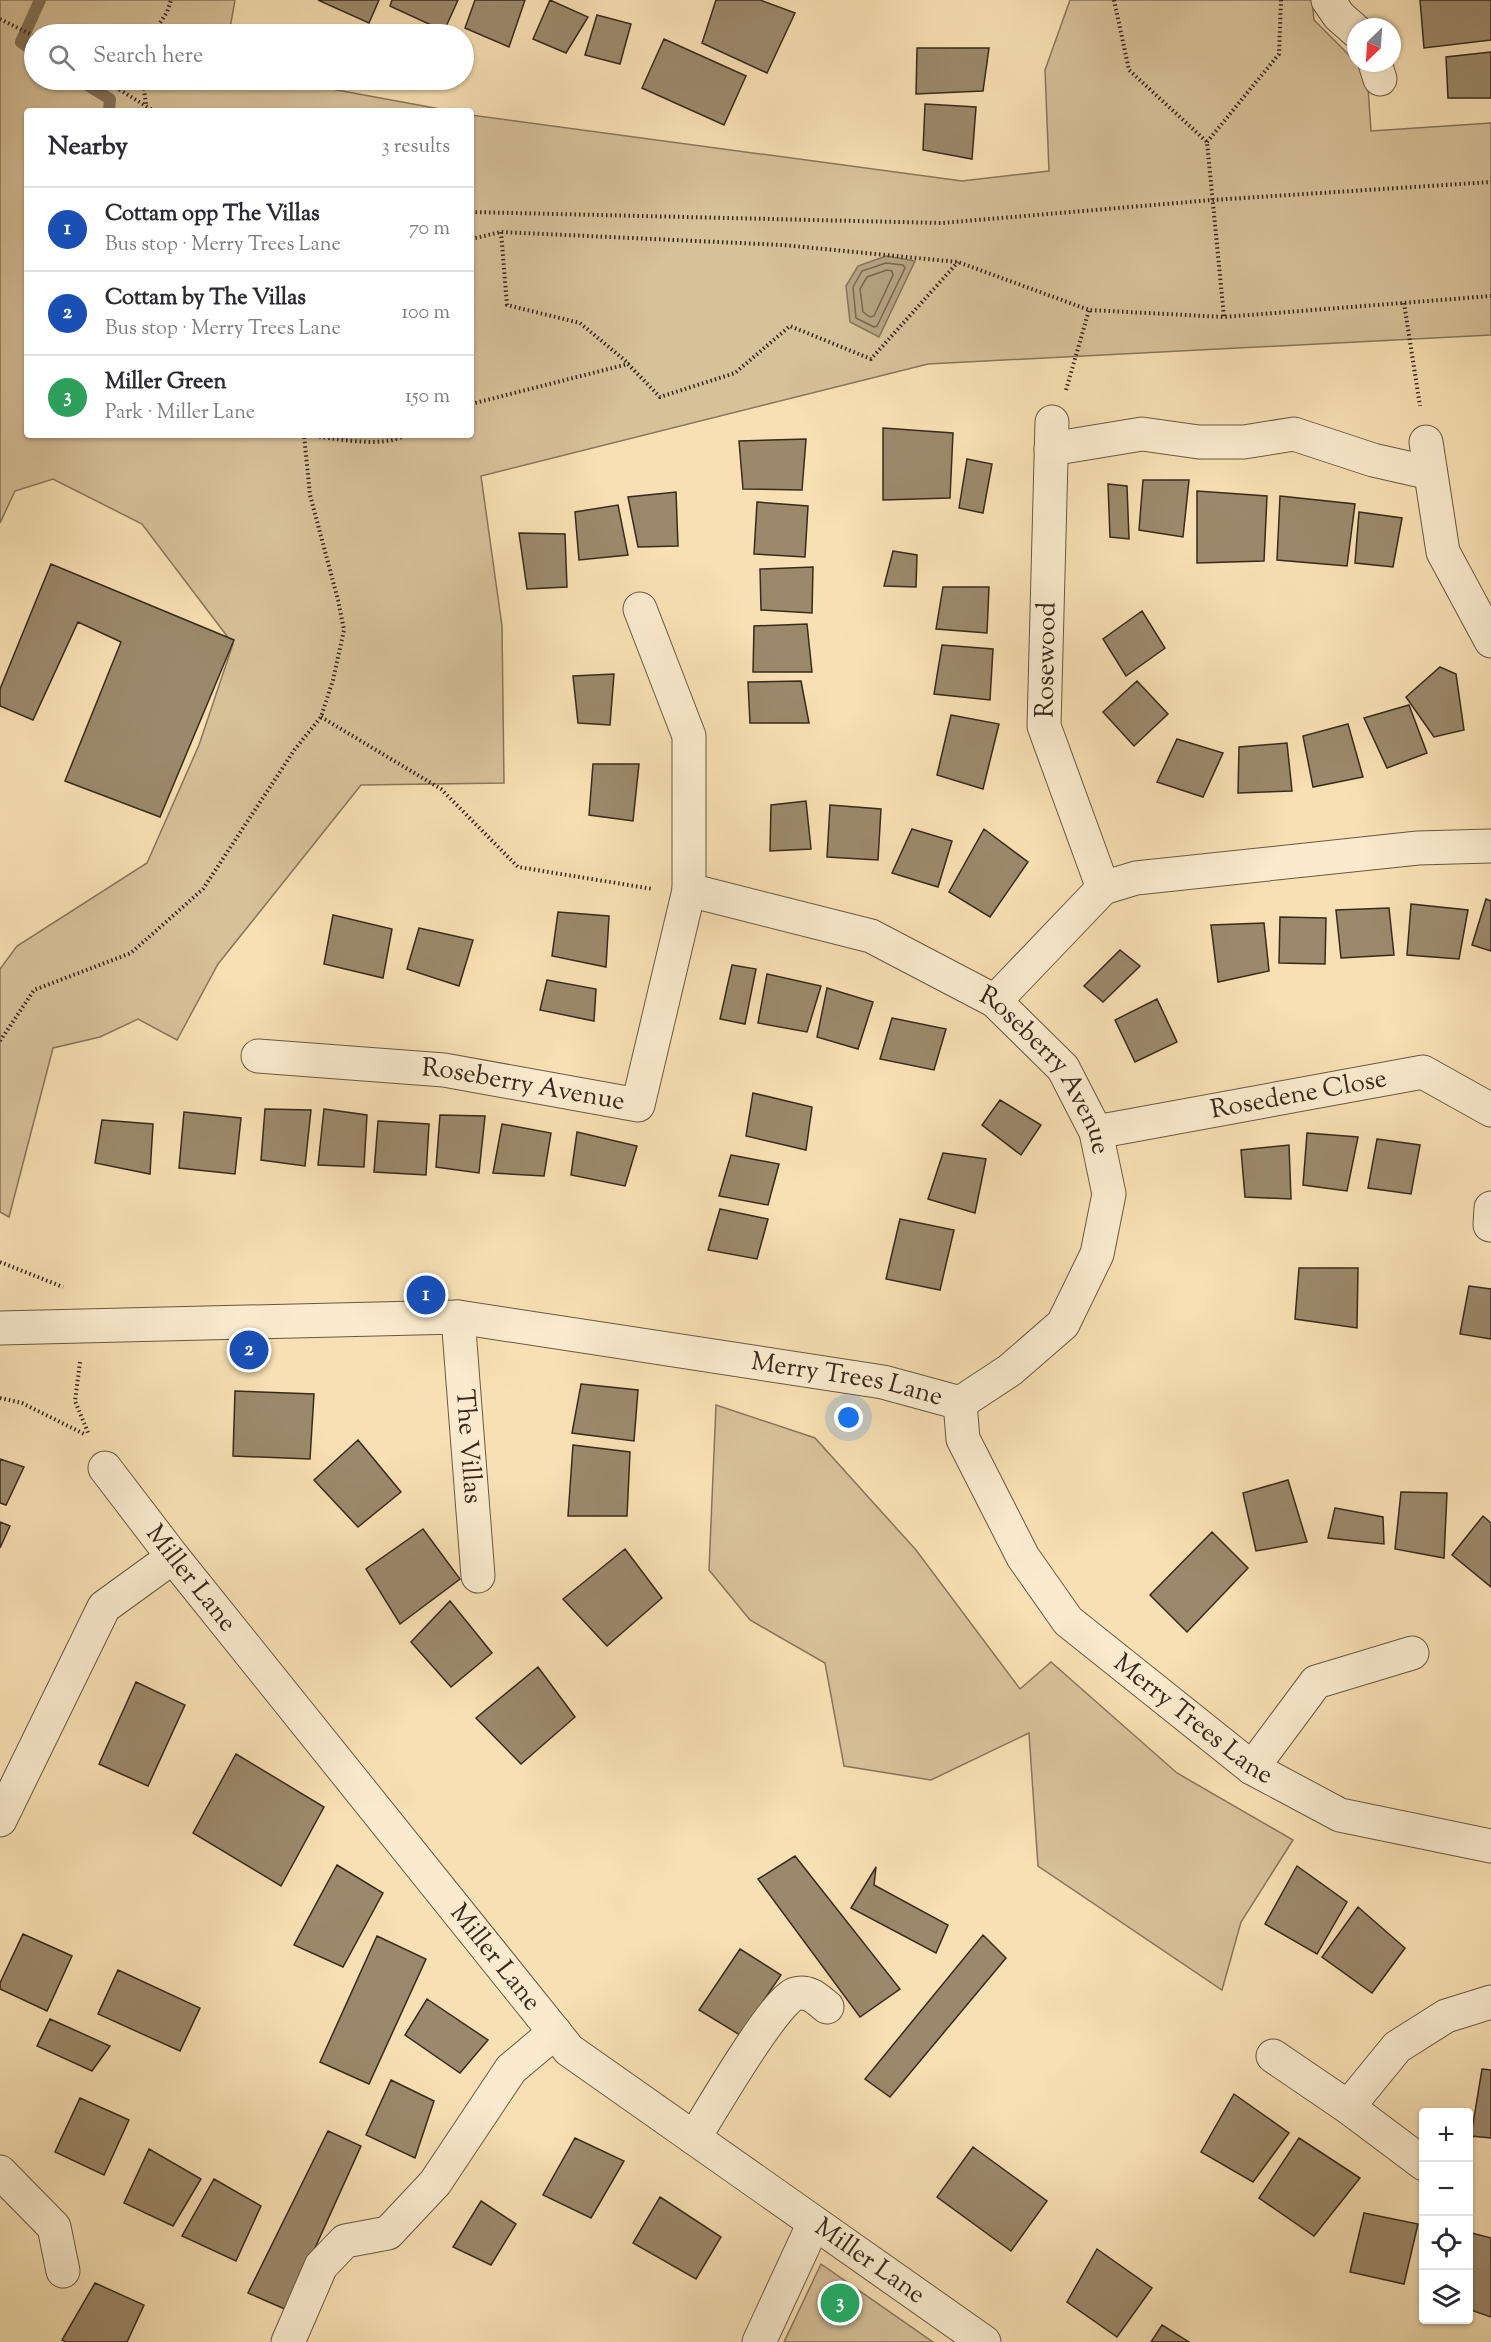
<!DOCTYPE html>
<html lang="en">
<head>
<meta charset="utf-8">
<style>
	:root { --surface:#fff; --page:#f2f2f3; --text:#2b2b33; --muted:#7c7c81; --line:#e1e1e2; --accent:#d93025 }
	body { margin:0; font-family:"Sorts Mill Goudy",serif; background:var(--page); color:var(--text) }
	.controls { position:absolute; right:18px; bottom:18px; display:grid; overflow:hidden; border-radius:6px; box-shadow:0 2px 4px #0004 }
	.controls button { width:54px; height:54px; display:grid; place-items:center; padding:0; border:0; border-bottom:2px solid var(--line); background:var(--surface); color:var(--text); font:30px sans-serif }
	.compass { position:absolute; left:1347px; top:18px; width:54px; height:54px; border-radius:50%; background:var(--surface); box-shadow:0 2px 4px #0004; rotate:205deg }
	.you { position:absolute; left:849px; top:1418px; width:21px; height:21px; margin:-15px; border:4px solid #fff; border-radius:50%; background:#1a73e8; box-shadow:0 0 0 9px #1a73e833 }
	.badge { display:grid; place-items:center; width:39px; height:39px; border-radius:50%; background:var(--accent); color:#fff; font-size:20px; font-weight:700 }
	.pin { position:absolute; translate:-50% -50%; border:3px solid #fff; box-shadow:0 2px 6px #0006 }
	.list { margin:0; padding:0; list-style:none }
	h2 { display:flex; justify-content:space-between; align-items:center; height:78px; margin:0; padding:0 24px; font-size:26px }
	h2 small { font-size:20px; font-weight:400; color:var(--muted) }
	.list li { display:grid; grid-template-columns:39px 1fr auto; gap:18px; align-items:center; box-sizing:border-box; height:84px; padding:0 24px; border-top:2px solid var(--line) }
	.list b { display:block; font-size:22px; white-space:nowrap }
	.list p { margin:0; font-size:20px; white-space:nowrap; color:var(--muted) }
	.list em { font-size:20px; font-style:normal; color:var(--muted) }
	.icon { flex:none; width:33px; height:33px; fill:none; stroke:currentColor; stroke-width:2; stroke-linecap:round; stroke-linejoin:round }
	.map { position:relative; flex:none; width:1491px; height:2342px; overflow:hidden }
	.search { position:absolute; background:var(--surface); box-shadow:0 2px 4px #0004; left:24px; top:24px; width:450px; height:66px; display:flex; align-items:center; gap:15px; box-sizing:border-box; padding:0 21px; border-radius:33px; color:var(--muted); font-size:22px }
	.panel { position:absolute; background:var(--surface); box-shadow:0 2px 4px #0004; left:24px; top:108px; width:450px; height:330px; border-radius:6px }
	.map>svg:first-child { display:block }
	.green { fill:#d7c199; stroke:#88765a; stroke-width:1.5 }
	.water { fill:#b6a280; stroke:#847258; stroke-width:1.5 }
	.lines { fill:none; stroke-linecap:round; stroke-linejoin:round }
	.shore { stroke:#78664e; stroke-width:1.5 }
	.stream { stroke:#847258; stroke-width:12 }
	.building { fill:#9c896b; stroke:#392a1c; stroke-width:1.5 }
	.minor-casing { stroke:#685842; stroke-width:35 }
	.path { stroke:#392a1c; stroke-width:4; stroke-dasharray:1.5 3; stroke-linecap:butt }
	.minor { stroke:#faebce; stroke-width:33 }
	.labels { text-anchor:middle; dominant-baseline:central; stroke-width:5; stroke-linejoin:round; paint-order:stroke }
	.street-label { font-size:26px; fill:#392a1c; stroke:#faebce }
</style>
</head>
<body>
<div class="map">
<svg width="1491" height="2342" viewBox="0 0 1491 2342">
	<rect width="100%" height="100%" fill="#f7e0b3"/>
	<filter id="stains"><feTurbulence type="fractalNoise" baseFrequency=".00333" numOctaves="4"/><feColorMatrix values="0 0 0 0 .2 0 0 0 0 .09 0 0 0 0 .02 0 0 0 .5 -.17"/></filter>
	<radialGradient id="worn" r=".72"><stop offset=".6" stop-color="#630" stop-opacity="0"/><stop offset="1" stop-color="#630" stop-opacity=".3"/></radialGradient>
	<!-- green -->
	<path class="green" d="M0,0H235L229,34H34V80H292L337,90L451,111H27V435H471V115L962,181L1049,171L1045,70L1070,0H1312L1314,20L1367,73L1371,131L1491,123V335L928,364L481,476L502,626L504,783L361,785L218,964L177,1040L138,1019L100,1037L53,1048L9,1217L0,1212V969L17,946L147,863L199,745L233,644L142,524L53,479L15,491L0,523Z
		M716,1405L815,1438L916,1550L1020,1689L1051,1662L1177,1773L1293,1840L1241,1922L1222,1990L1038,1866L1029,1733L931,1780L844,1766L825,1663L750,1620L709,1570Z
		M821,2264L933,2342H784Z"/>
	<!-- water -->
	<path class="water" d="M886,256L915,261L879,337L850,322L846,286L858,266Z"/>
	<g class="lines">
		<!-- shore -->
		<path class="shore" d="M886,263L903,265L905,268L877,326L874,327L856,318L853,287L862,271Z
			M887,270L892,271L893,275L874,316L870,317L863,312L860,289L867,277Z"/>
		<!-- stream -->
		<path class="stream" d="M34,51L21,42L40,0
			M79,80L110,99L109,111"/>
	</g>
	<!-- building -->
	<path class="building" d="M318,0H379L369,23Z
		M392,0H458L444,31L390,6Z
		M475,0H525L509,47L465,28Z
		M550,0L588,17L566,53L533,39Z
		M716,0H760L795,13L767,73L702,43Z
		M1420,0H1491V40L1424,48Z
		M597,15L631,24L620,64L585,55Z
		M664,39L746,76L724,125L642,88Z
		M917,48H989L983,91L916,94Z
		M1491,52V98H1448L1446,57Z
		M925,104L976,107L972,159L923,150Z
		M883,428L953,433L950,498L883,500Z
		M806,439L802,490L743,489L739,441Z
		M967,459L992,464L983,513L959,508Z
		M1143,480H1189L1183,537L1139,530Z
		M1108,484L1127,486L1129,539L1110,537Z
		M1197,491L1267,496L1264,561L1197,563Z
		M676,492L678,546L638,547L628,497Z
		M1280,496L1355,504L1347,566L1277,560Z
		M757,502L808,506L805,557L754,554Z
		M618,505L628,555L579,560L575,512Z
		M1359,512L1402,518L1393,567L1355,563Z
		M519,533L565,534L567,587L527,589Z
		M893,551L917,555L916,587L884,586Z
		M51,564L234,640L160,817L65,781L121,642L78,622L33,720L0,706V689Z
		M813,567L812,613L761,610L760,569Z
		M943,587H989L987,633L936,629Z
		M1142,611L1165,648L1126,676L1103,639Z
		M807,624L812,672H753L754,626Z
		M942,645L993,649L990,700L934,694Z
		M1440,667L1456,674L1464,730L1434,737L1406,697Z
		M614,674L610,725L578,723L573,676Z
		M801,681L809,723H750L748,682Z
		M1137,681L1168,714L1134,746L1103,712Z
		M1409,705L1427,753L1387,768L1364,718Z
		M951,715L999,724L983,789L937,775Z
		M1348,724L1363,777L1313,787L1303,736Z
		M1177,739L1223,753L1203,797L1157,782Z
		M1287,743L1292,791L1238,793L1239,747Z
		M593,764H639L633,821L589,815Z
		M806,801L811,849L770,851L771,805Z
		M830,805L881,809L878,860L827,857Z
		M912,829L952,841L938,887L892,873Z
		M984,829L1028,862L990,917L949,892Z
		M1486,899L1491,901V951L1472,945Z
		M1411,904L1468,910L1459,959L1407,955Z
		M1389,908L1394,955L1341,958L1336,910Z
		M558,912L609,916L606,967L552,956Z
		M333,915L392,929L383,978L324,964Z
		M1280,917L1326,918L1325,964L1279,963Z
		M1264,923L1269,971L1218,982L1211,925Z
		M419,928L473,940L459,986L407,969Z
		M1120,950L1140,966L1103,1002L1084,986Z
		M732,965L756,969L745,1024L720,1019Z
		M767,974L821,986L807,1032L758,1023Z
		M547,980L596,989L594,1021L540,1010Z
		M827,988L873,1002L858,1049L817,1037Z
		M1157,999L1177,1042L1135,1062L1115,1020Z
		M892,1018L946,1029L934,1070L880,1059Z
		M753,1093L812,1107L806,1150L746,1136Z
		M1000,1100L1041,1125L1021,1155L982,1125Z
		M265,1109L311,1110L305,1166L261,1160Z
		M324,1109L367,1115L364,1167L318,1165Z
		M184,1112L241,1118L235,1174L179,1168Z
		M440,1115L485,1116L479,1173L436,1167Z
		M102,1120L153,1124L150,1174L95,1163Z
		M378,1121L429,1124L426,1175L374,1172Z
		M502,1124L551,1133L544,1176L493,1173Z
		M577,1132L637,1146L625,1186L571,1175Z
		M1307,1133L1358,1137L1347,1191L1303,1185Z
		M1377,1139L1420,1145L1411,1194L1368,1188Z
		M1289,1145L1291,1199L1245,1197L1241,1150Z
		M943,1153L986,1159L975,1213L928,1199Z
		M731,1155L779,1164L768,1205L719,1196Z
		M720,1209L768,1219L757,1259L708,1250Z
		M900,1219L954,1230L940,1290L886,1279Z
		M1299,1268H1358L1357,1328L1295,1319Z
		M1469,1286L1491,1289V1339L1460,1334Z
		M581,1384L638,1390L634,1441L572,1433Z
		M235,1391L314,1394L310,1459L233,1456Z
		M358,1440L401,1492L358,1527L314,1480Z
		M573,1445L630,1452L627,1516H568Z
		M0,1459L24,1467L6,1505L0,1503Z
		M1288,1480L1307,1542L1256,1551L1243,1493Z
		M1401,1492L1447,1493L1444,1558L1395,1549Z
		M1335,1508L1383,1517L1384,1544L1328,1538Z
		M1483,1516L1491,1523V1587L1452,1555Z
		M0,1522L10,1526L0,1548Z
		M423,1529L460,1579L400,1624L366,1569Z
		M1212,1532L1248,1568L1187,1632L1150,1595Z
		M625,1549L662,1598L607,1646L563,1599Z
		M450,1601L492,1653L451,1687L411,1642Z
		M538,1667L575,1717L521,1764L476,1718Z
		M136,1682L185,1705L148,1786L99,1764Z
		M236,1754L324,1807L281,1886L193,1833Z
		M795,1856L900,1989L860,2017L758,1879Z
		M337,1865L383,1893L343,1967L294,1945Z
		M1297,1866L1347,1902L1317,1954L1265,1924Z
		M876,1867L874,1885L948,1925L936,1953L851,1908Z
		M1358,1907L1405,1948L1372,1993L1322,1957Z
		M23,1934L72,1956L47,2011L0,1989V1983Z
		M983,1935L1006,1958L890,2097L865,2079Z
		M377,1936L426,1959L369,2084L320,2062Z
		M740,1949L781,1975L740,2035L699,2010Z
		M118,1970L200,2008L180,2051L98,2014Z
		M427,1999L488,2040L460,2073L405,2035Z
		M50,2019L110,2046L92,2071L37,2046Z
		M1482,2069L1491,2070V2138L1471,2136Z
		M391,2080L434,2101L415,2158L366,2135Z
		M1234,2094L1289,2133L1253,2182L1201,2152Z
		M80,2098L129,2120L104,2175L55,2152Z
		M328,2131L361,2146L287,2310L248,2293Z
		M575,2138L624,2161L591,2218L543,2195Z
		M1299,2138L1360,2178L1314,2236L1259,2198Z
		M973,2147L1047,2201L1011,2251L937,2197Z
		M149,2149L201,2179L173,2226L124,2203Z
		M214,2179L261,2206L236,2261L182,2236Z
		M660,2197L721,2237L696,2279L633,2243Z
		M481,2201L516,2224L491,2265L453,2247Z
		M1364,2213L1418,2224L1404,2284L1350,2272Z
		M1468,2232L1491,2238V2317L1468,2309Z
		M1097,2249L1152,2288L1117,2337L1067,2302Z
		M95,2283L144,2305L127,2342H66L62,2340Z
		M1162,2325L1189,2342H1151Z"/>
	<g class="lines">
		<defs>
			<g id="minor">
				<path d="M1328,0L1339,16L1356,31"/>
				<path d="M1375,63L1380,79"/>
				<path d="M1052,422L1044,726L1103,888"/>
				<path d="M1426,442L1443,552L1491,641"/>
				<path d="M1051,449L1142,434L1199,442H1244L1294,434L1373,460L1430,473"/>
				<path id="s1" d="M640,609L689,736V890L871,936L995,1001L1063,1068L1096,1132L1109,1194L1097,1254L1063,1324L1010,1370L960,1403"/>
				<path d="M995,1001L1103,888L1136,878L1418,848L1491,846"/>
				<path id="s2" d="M258,1056L444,1070L638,1105L689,890"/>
				<path id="s3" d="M1096,1132L1423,1072L1491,1110"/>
				<path d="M1490,1225L1491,1208"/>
				<path id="s4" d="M458,1317L478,1576"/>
				<path id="s5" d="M0,1328L458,1317L883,1382L960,1403L963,1439L1023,1557L1068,1621L1252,1768L1340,1815L1491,1846"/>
				<path id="s6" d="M105,1468L173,1557L569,2050L984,2342"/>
				<path d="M1252,1768L1316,1682L1412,1653"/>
				<path d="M0,1820L104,1607L173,1557"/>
				<path d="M1273,2056L1348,2107L1424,2164"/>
				<path d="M1348,2107L1397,2047L1446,2016L1491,2002"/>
				<path d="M694,2138C709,2114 775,2000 795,1994C809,1990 817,1999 827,2007"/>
				<path d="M0,2172L54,2227L63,2271"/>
				<path d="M288,2342L321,2266L345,2241L388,2233L435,2183L511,2069L555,2032"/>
				<path d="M759,2342L814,2223"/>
			</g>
		</defs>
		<!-- minor casing -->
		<use href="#minor" class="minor-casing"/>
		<!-- path -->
		<path class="path" d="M1114,0L1129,70L1207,142L1224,317
			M0,19L34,36
			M153,34L167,12L171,0
			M104,80L154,111
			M143,80L146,105
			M1207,142L1279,54L1281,0
			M471,212L942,223L1212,200L1491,182
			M501,232L507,305L580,323L628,363
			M471,239L501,232L783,245L958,262L1089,310L1224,317L1491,296
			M1404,303L1420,406
			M1066,390L1089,310
			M471,404L628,364L660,397L735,373L790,326L871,359L958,262
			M306,435C334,438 382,449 406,435
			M321,717L441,789L518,867L653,889
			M0,1041L34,990L131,953L203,889L295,749L321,717L333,680L344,630L338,600L310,495L304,435
			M0,1262L63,1287
			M80,1362L75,1401L89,1435
			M0,1398L22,1403L86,1435"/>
		<!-- minor -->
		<use href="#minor" class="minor"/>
	</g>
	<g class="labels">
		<!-- street labels -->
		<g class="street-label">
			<text transform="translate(1047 660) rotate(-89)">Rosewood</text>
			<text stroke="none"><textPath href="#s1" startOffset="705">Roseberry Avenue</textPath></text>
			<text stroke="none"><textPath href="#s2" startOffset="267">Roseberry Avenue</textPath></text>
			<text stroke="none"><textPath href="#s3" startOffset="206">Rosedene Close</textPath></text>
			<text stroke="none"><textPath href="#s5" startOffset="852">Merry Trees Lane</textPath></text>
			<text stroke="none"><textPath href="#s4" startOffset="130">The Villas</textPath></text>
			<text stroke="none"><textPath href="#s6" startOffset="140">Miller Lane</textPath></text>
			<text stroke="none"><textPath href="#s5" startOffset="1374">Merry Trees Lane</textPath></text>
			<text stroke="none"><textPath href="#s6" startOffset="626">Miller Lane</textPath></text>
			<text stroke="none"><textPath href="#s6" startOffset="1112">Miller Lane</textPath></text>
		</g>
	</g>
	<rect width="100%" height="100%" filter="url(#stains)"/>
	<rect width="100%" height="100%" fill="url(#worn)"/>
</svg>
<div class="controls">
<button>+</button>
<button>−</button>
<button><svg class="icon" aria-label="locate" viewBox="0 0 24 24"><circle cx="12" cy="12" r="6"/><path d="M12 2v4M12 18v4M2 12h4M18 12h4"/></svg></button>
<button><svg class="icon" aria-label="layers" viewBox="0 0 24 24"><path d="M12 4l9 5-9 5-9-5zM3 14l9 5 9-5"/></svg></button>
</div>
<svg class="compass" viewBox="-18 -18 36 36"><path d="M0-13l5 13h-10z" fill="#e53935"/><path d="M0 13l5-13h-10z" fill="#7c7c81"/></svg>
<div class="you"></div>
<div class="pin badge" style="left:426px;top:1295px;background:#1a4fb4">1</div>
<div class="pin badge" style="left:249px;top:1350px;background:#1a4fb4">2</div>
<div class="pin badge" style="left:840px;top:2303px;background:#2e9e5b">3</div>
<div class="search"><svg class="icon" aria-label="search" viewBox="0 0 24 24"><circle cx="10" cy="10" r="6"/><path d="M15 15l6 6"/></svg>Search here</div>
<section class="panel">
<h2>Nearby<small>3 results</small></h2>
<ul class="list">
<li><span class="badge" style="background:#1a4fb4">1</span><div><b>Cottam opp The Villas</b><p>Bus stop · Merry Trees Lane</p></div><em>70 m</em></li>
<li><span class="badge" style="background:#1a4fb4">2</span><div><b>Cottam by The Villas</b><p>Bus stop · Merry Trees Lane</p></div><em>100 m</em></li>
<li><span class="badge" style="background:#2e9e5b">3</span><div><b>Miller Green</b><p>Park · Miller Lane</p></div><em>150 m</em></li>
</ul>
</section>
</div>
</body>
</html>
